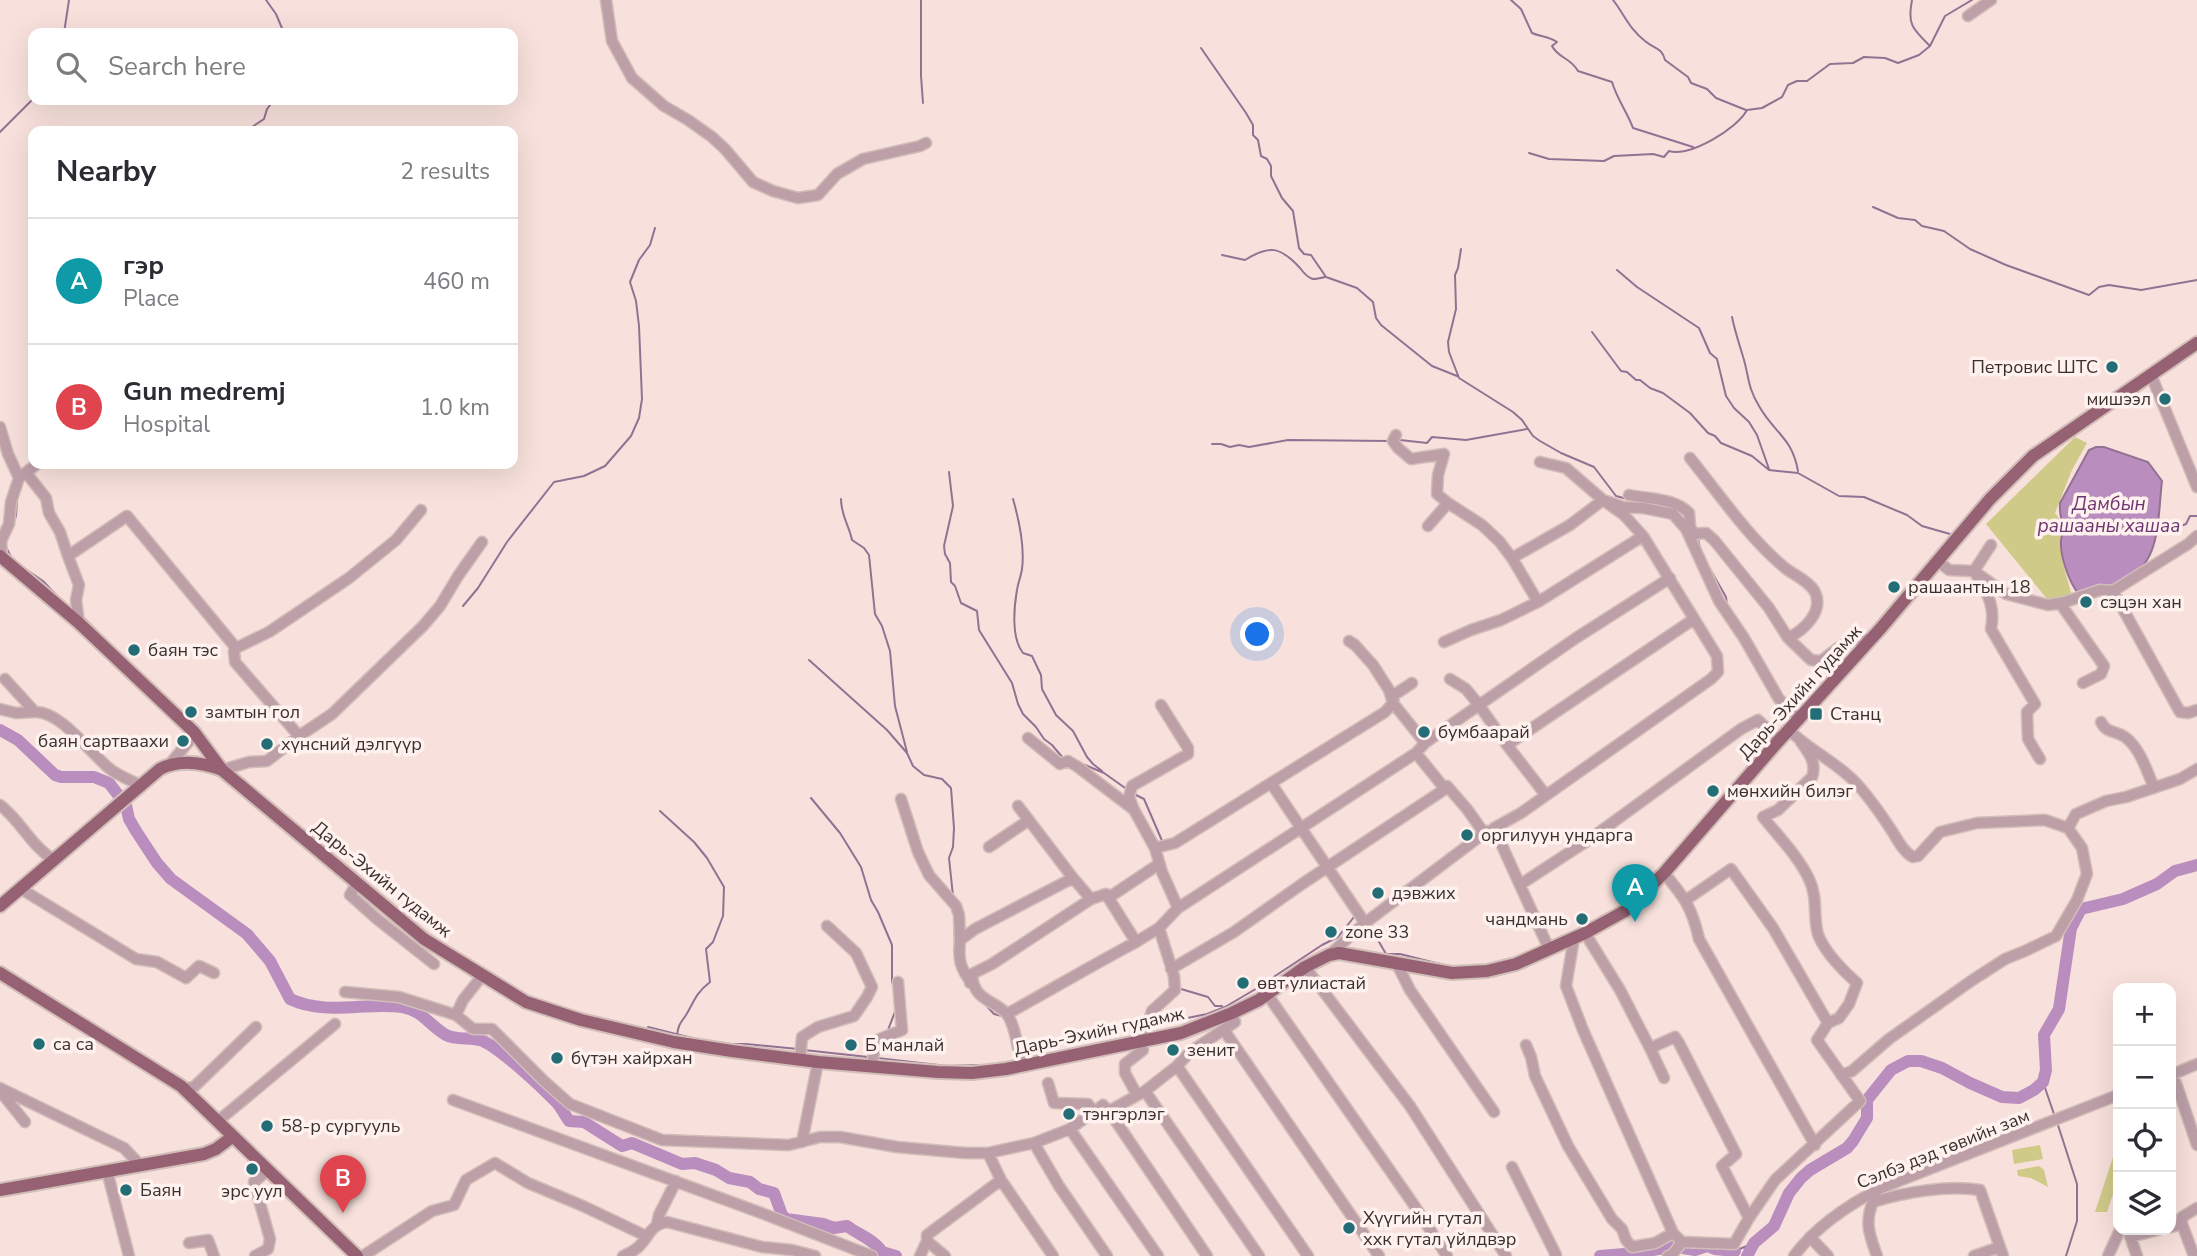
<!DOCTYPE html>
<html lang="en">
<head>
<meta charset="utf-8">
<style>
	:root { --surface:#fff; --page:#f7f7f7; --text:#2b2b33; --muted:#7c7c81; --line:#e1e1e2; --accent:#236d77 }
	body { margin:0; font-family:"Nunito Sans",sans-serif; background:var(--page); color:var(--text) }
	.controls { position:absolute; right:21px; bottom:21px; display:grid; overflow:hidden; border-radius:14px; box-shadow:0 7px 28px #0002 }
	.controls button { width:63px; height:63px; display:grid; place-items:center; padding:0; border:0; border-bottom:2px solid var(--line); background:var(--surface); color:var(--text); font:35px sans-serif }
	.you { position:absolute; left:1258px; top:635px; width:24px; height:24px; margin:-18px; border:5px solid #fff; border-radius:50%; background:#1a73e8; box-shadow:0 0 0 10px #1a73e833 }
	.badge { display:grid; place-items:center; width:46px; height:46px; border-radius:50%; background:var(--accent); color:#fff; font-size:23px; font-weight:700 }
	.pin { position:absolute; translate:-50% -58px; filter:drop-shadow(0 2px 4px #0008) }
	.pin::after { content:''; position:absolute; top:37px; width:24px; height:21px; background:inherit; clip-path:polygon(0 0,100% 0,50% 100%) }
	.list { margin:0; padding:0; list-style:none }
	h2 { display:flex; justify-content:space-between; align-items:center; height:91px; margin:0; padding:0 28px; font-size:30px }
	h2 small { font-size:23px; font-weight:400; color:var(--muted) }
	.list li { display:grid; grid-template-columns:46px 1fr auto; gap:21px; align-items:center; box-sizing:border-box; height:126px; padding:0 28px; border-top:2px solid var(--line) }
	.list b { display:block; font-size:26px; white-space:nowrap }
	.list p { margin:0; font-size:23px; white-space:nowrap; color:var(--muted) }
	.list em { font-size:23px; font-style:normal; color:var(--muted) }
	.icon { flex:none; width:38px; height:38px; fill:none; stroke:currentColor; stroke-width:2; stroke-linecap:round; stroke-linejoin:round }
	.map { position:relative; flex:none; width:2197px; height:1256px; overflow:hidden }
	.search { position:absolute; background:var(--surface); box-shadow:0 7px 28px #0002; left:28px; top:28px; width:490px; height:77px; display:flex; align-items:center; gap:18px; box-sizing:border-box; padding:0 24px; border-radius:14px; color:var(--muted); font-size:26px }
	.panel { position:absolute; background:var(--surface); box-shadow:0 7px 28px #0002; left:28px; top:126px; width:490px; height:343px; border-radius:14px }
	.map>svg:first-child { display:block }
	.green { fill:#d0ca89 }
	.water { fill:#b98dbd; stroke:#937192; stroke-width:2 }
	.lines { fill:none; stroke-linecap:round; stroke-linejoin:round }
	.stream { stroke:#937192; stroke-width:2 }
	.river { stroke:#b98dbd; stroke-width:12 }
	.minor-casing { stroke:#d2beb9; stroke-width:13 }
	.major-casing { stroke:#d2beb9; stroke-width:16 }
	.minor { stroke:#bd9fa8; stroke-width:10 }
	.major { stroke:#966273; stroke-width:12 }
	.poi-dot { fill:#236d77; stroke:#fff1ee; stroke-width:2.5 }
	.labels { text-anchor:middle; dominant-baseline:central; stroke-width:7; stroke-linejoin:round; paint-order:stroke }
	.poi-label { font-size:18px; fill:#3a312f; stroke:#fff1ee; text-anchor:start }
	.street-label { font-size:18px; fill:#3a312f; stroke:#fff1ee }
	.water-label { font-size:19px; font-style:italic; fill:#6d3673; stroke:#fff1ee }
</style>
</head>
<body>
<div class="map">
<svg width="2197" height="1256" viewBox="0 0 2197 1256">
	<rect width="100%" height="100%" fill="#f8e1dc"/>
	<!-- green -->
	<path class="green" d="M2075,437L2087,443L2072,470L2055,513L2060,520L2062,560L2072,596L2047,599L1986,524Z
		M2040,1145L2043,1159L2014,1164L2012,1150Z
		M2113,1157L2118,1158V1179L2107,1212H2095Z
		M2039,1166L2044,1170L2048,1187L2031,1178L2018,1176L2017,1170Z"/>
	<!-- water -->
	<path class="water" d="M2096,447H2104L2148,462L2162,481C2157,523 2162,568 2116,585C2104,589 2090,590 2078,593C2069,582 2060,556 2061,541C2061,537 2063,534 2063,530C2062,520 2059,513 2060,503L2089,450Z"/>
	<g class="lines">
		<!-- stream -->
		<path class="stream" d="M266,0L276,14L284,33
			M921,0V76L923,103
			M1511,0L1521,9L1532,33C1541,37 1549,36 1557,42L1552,46C1558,58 1571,58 1578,71L1612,82C1617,99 1627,112 1633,128L1693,147
			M1613,0C1624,14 1630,30 1645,41C1654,49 1662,47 1665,60L1688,77L1691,83L1707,89L1716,98L1746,110
			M1912,0C1907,25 1913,29 1930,46
			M64,33L69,0
			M1201,48L1246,113L1253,125V135L1258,140L1261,156L1267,159L1271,166V176L1282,198L1293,211L1299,248L1304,254L1311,255L1326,277L1357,288L1373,302L1376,318L1381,325L1432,366L1457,376
			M246,131L264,119L267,109L274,100
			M0,132L33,99
			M1529,153L1549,159L1604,161L1614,156L1653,154L1664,157L1669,151C1690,157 1737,129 1747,110L1762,108L1782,97L1788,85L1797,81H1807L1830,64L1853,63L1864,57L1885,58L1898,63L1919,55L1930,46L1945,16L1972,0
			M1873,207L1898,218L1915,220L1922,226L1944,231L1970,249L2006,265L2089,295L2099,287L2109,285L2141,290L2197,280
			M1461,249L1458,268L1455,275L1456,309L1448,342L1449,352L1459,378L1513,412L1522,420L1533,436L1540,441L1561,453L1594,467L1616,496L1627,499
			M1222,255L1245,260C1269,245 1280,246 1300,268C1303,272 1308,278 1313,279C1317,279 1321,278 1325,277
			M1617,270L1637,287L1699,328L1710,353L1717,359L1726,396L1734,408L1749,422L1757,435L1769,469
			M1732,317C1735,332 1740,346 1744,360C1749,378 1748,388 1759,406C1774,433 1792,437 1798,471
			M1592,332L1621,371L1627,372L1636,380H1640L1650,388L1663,393L1690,413L1708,433L1715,436L1721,443L1752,456L1769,470L1798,473L1839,496L1864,497L1907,515L1922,526L1950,534
			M1400,440L1427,443L1432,437L1466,440L1527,429
			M1212,444H1221L1230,447L1239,445L1249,447L1288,440L1390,441
			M949,472L953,506L944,546L945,554L950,563L951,582L955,586L961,603L977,611L979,630L1012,683L1018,704L1023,714L1036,727L1044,739L1052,745L1063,758
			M841,499C841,516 849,525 852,540L864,548L869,555L875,614L882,626L890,651L895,706L907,752
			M1013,499C1019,520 1025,546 1022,569C1021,576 1018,583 1017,590C1014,607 1011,638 1023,653L1032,656L1041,675L1042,689L1056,715L1073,731L1087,757L1093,764L1102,771
			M1636,501L1668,508
			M13,525L16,516L17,500
			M2156,533L2168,531L2186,524L2190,516H2197
			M1700,538L1698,539L1700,548
			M11,557L5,545L11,530
			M24,568L43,581L57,596
			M1710,569L1726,597L1727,605
			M463,606L478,588L507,542L554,482L584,476L605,466L631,436L639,418L642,399L639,326L636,301L630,282L639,260L650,245L655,228
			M83,617L100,634
			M809,660L887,730L907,753L913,766L924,775L942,779L951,788L954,828L953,847L949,858L953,896
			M1078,762L1104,773L1128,790
			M1136,795L1144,799L1163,843
			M811,798L840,833L861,867L871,900L878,912L892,945V982L894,987
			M660,811L694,842L707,858L724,887L723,916L713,942L706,949L710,982C695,994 695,1000 686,1015C680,1024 679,1023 677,1035
			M954,915L955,944
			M1371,928L1386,954H1400L1444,965
			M1181,989L1208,997L1215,1006H1222
			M983,1002L994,1014L1002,1016L1005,1020
			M1153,1025L1207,1014L1225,1007L1254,990L1322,945L1338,937L1354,917H1356
			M648,1027L704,1041
			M888,1030L896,1009
			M724,1044H746L798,1049
			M1071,1049L1134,1036L1142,1029
			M804,1050L868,1057
			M877,1058L947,1066L983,1065
			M999,1064L1017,1060
			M2043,1082L2055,1117
			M2057,1122L2077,1184V1221L2066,1256
			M1731,1256L1735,1251L1754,1243"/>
		<!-- river -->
		<path class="river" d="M0,730L18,740L55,775L61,777H94L109,783L126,805L129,819L136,831L157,863L171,879L247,934L270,961L290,999C326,1016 365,1002 402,1007C422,1010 430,1026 446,1035C457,1041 471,1036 483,1041C502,1050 542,1087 557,1103C562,1109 565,1115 569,1121L584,1122L622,1146L632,1143L682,1164L695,1163L716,1170L729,1178L750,1182L759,1189L774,1193L782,1215L786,1219L823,1224L834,1228L847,1226C859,1235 875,1240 882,1252L896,1256
			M1683,1248L1695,1250L1707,1246L1715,1249L1735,1251
			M1600,1256L1637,1253L1675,1246
			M1747,1256L1754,1243L1774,1226L1789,1193L1801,1178L1810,1170L1847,1148L1853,1141L1867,1118V1100L1891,1070L1908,1061H1921L1942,1068L1970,1083L2002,1097L2019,1098L2034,1090L2043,1082L2046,1070L2044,1035L2059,1009L2071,928L2081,909L2123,899L2157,884L2175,871L2197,865"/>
		<defs>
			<path id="minor" d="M606,0L612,41L632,78L664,106L688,120L712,137L725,149L753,182L773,191L798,198L818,195L837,174L863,159L920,146L926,143
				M1968,16L1991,0
				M2151,375L2197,487
				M0,427L8,454L19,478
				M1396,435L1393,441L1398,448L1411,459L1444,454L1438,475L1437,494L1448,503
				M1690,458C1720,495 1748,537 1785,568C1794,575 1809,581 1815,592C1824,612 1804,630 1788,638
				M1540,462L1566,468L1603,500L1624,515L1643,536L1717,656L1718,672L1711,679L1521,813L1494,828L1549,949
				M27,474L46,498L49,513L60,532L68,556
				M1629,495C1648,499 1675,498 1689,513L1690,527L1694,534L1706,533L1714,540L1769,608L1788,638L1811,660L1821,661C1840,647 1846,638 1871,639
				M1428,526L1448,503L1482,525L1499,541L1512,558
				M1643,536L1538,602L1512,558L1570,525L1603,500L1623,507L1643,508L1673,514L1686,529L1719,601L1744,638L1779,699L1800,719
				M1991,545L1974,571C1986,592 1996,604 1991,629L2035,704L2027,712L2028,739L2040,759
				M2,559L1,541L9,524L11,502L19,478L37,464
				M1938,561L1949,570L1974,571L2006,594L2048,605L2065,602L2100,590L2113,591L2180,712L2188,713L2197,710
				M2113,591L2188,544L2197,536
				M2060,603L2104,666L2101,674L2083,683
				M79,623L76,600L79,585L68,556L127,516L236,648
				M1349,641L1355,645L1373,665L1389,690L1393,703L1425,743
				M1444,642L1471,630L1501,620L1538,602
				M5,679L35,712C61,711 91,754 110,769C119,776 130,780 140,785
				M0,709L16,713L35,712
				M2101,722C2107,734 2115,730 2125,737C2140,748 2147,771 2154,788
				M1789,730C1810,751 1837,762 1857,784C1869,797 1880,813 1890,828C1897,838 1902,851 1913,857L1918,856L1940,832L1977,823L2045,820L2068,828L2082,848L2087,874L2077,900L2056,936L2025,951L2005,959L1971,981L1889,1039L1852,1071L1841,1075
				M299,736L235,662L234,651L236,648L269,632L349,578L396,540L421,510
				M1028,738L1060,764L1068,761L1078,767L1133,809
				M1507,745L1694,619
				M1416,753L1445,789
				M170,764L195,734
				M222,770L249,762L267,761L299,736L332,714L423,626L440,606L458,576L482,542
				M1545,794L1507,745L1479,705L1576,638L1670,578
				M901,799L918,852L929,875L956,906L959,915L960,940
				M0,805C21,821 31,846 54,860
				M1018,806L1073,878L1091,899L1106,894L1136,942L1159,928
				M2068,828L2076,814L2106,801L2126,797L2180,779L2197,769
				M989,847L1029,820
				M1155,848L1134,810L1129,797L1132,786L1188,754V748L1161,705
				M1664,873C1684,897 1692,907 1699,939L1815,1145
				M357,883L350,895L377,919L434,964
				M1521,884L1590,839L1741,729L1758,720L1779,740
				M21,889L136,959L157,962L186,978L199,966L214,973
				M1108,898L1159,864
				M1686,900L1731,869L1773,928L1828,1023
				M1178,908L1301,828L1271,783L1385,712L1393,703L1394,695L1412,683
				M1365,923L1487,831
				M1585,933L1620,990L1651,1050L1657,1045L1675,1037L1679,1043L1736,1154L1722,1166L1749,1218
				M1574,938L1566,986L1583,1030L1673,1233L1682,1242L1734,1244L1749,1218L1775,1180L1860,1101L1817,1040L1828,1023L1839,1018L1849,1004L1857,983C1844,972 1826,953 1819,937C1812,921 1819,899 1809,879C1798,856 1779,837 1763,817L1778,810L1812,777C1817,763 1809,753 1801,742
				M1329,955L1365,923L1301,828L1416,753L1425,743L1479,705L1466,689L1450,679
				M1396,962L1410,990L1494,1112
				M1305,967L1410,1106L1506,1256
				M1171,969L1234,932L1302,884L1445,789L1447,786L1467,809L1484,833
				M970,983H972C960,969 958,959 960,940L975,929L1073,878
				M345,992L399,997L456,1015L463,1000L482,976
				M1267,994L1414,1205L1447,1256
				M1007,1014C1050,990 1093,965 1136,942
				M456,1015L473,1029H492L544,1081L570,1104L662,1140L789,1145L820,1137H840L897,1147L965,1153H988L1034,1143L1070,1129L1103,1105L1109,1111L1145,1091L1177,1066L1190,1052L1235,1022L1232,1013
				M1225,1029L1228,1036L1379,1256
				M1142,1042L1152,1011L1175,990L1174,976L1159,928L1178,908L1162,872L1155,848L1175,843L1271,783
				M1526,1045L1531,1057L1535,1076L1568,1146L1612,1219L1622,1229L1626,1240L1632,1247L1655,1243L1673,1233
				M1651,1050L1664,1078
				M800,1060L802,1037L818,1027L854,1016L867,997L872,987L856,953L827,926
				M1021,1066C1019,1053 1015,1023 1006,1013C992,999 973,1000 972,974L992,964L1091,899
				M1177,1066L1308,1256
				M872,1067L875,1041L902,1030L898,982
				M2171,1075L2197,1064
				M1048,1083L1054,1103L1088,1104L1093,1111
				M2176,1083L2197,1145
				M0,1088L124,1148L140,1165
				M183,1089L194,1087L256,1027
				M0,1091L25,1122
				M1145,1091L1259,1256
				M1137,1095L1125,1073V1064L1143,1050
				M453,1100L764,1214L872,1256
				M1109,1111L1207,1256
				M218,1121L335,1024
				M1070,1129L1158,1256
				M802,1142L818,1062
				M1034,1143L1059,1186L1107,1256
				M988,1153L1001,1180L1053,1256
				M1512,1167L1556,1255L1555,1256
				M107,1171L129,1256
				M657,1224L659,1215L676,1181
				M2182,1224L2194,1256
				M2171,1227L2182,1224V1217L2197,1208
				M2129,1233L2137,1256
				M1810,1237L1828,1256
				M2130,1237L2158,1230
				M189,1243L208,1240L214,1256
				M255,1256L268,1249L270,1239L254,1182L268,1170
				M363,1256L432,1211L454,1205L466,1180L495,1163L528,1183L583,1206L646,1236
				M623,1256C630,1253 637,1250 642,1243C651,1232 652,1225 667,1222L762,1247L792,1250L815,1256
				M920,1256L927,1241
				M945,1256L927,1241V1235L1001,1180
				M1668,1256L1672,1255L1682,1242
				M1794,1256C1816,1226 1848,1205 1881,1188L2118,1095
				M1877,1256C1870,1236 1864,1223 1873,1202C1905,1192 1948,1185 1980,1190L2003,1256
				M1974,1256L2000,1247
				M2108,1256L2120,1230"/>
			<path id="major" d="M0,556L79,623L194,732L222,770
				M0,906L160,769C180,759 201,762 222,770L424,939L526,1002L581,1020L674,1042L732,1051L818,1062L938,1072L972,1073L1006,1069L1181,1033L1232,1013L1259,1000L1305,967L1329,955L1339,953L1452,973L1487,971L1516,964L1585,933L1625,911L1664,873L1775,745L1881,628L1990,499L2033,456L2197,343
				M0,973L181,1086L357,1256
				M0,1190L204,1154L216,1149L232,1137"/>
		</defs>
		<!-- minor casing -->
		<use href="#minor" class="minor-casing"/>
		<!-- major casing -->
		<use href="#major" class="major-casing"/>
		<!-- minor -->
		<use href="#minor" class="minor"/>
		<!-- major -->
		<use href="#major" class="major"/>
	</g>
	<!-- markers -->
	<g class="poi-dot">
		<circle cx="2112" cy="367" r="7"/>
		<circle cx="2165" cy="399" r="7"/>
		<circle cx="1894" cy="587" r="7"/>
		<circle cx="2086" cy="602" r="7"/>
		<circle cx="134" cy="650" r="7"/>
		<circle cx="191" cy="712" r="7"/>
		<rect x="1809" y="707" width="14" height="14" rx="3.5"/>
		<circle cx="1424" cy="732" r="7"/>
		<circle cx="183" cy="741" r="7"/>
		<circle cx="267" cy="744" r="7"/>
		<circle cx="1713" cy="791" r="7"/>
		<circle cx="1467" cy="835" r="7"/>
		<circle cx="1378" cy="893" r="7"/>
		<circle cx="1582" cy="919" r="7"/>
		<circle cx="1331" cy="932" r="7"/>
		<circle cx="1243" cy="983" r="7"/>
		<circle cx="39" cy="1044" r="7"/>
		<circle cx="851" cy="1045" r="7"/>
		<circle cx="1173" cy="1050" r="7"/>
		<circle cx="557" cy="1058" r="7"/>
		<circle cx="1069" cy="1114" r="7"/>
		<circle cx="267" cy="1126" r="7"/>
		<circle cx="252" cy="1169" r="7"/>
		<circle cx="126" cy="1190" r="7"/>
		<circle cx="1349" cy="1228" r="7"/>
	</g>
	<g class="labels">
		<!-- poi labels -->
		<g class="poi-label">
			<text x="2098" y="367" text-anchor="end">Петровис ШТС</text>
			<text x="2151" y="399" text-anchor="end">мишээл</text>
			<text x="1908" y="587">рашаантын 18</text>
			<text x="2100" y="602">сэцэн хан</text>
			<text x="148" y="650">баян тэс</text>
			<text x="205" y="712">замтын гол</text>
			<text x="1830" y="714">Станц</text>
			<text x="1438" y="732">бумбаарай</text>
			<text x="169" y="741" text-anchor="end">баян сартваахи</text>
			<text x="281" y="744">хүнсний дэлгүүр</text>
			<text x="1727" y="791">мөнхийн билэг</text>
			<text x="1481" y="835">оргилуун ундарга</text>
			<text x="1392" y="893">дэвжих</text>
			<text x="1568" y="919" text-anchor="end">чандмань</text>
			<text x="1345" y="932">zone 33</text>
			<text x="1257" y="983">өвт улиастай</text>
			<text x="53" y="1044">са са</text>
			<text x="865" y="1045">Б манлай</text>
			<text x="1187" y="1050">зенит</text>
			<text x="571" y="1058">бүтэн хайрхан</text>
			<text x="1083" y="1114">тэнгэрлэг</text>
			<text x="281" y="1126">58-р сургууль</text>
			<text x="140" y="1190">Баян</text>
			<text x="252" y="1191" text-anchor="middle">эрс уул</text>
			<text x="1363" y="1218">Хүүгийн гутал<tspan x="1363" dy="21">ххк гутал үйлдвэр</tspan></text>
		</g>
		<!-- street labels -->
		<g class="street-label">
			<text transform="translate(1800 692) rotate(-48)">Дарь-Эхийн гудамж</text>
			<text transform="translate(382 879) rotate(39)">Дарь-Эхийн гудамж</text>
			<text transform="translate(1099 1031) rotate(-12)">Дарь-Эхийн гудамж</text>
			<text transform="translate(1943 1149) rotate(-22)">Сэлбэ дэд төвийн зам</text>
		</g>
		<!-- water labels -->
		<g class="water-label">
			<text x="2109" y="504">Дамбын<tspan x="2109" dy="22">рашааны хашаа</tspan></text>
		</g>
	</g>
</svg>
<div class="controls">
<button>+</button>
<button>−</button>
<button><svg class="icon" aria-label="locate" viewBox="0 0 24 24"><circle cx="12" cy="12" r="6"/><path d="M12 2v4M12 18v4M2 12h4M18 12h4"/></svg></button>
<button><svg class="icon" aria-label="layers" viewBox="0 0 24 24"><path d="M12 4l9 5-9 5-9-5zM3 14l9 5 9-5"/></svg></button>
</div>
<div class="you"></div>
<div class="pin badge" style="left:1635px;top:922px;background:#0f9aa8">A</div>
<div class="pin badge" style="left:343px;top:1213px;background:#e0444e">B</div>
<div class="search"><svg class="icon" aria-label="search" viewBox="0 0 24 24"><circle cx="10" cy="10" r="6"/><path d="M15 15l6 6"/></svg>Search here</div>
<section class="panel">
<h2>Nearby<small>2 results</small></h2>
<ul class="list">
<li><span class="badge" style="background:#0f9aa8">A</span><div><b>гэр</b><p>Place</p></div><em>460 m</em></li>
<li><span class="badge" style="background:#e0444e">B</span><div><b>Gun medremj</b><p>Hospital</p></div><em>1.0 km</em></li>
</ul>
</section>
</div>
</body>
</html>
